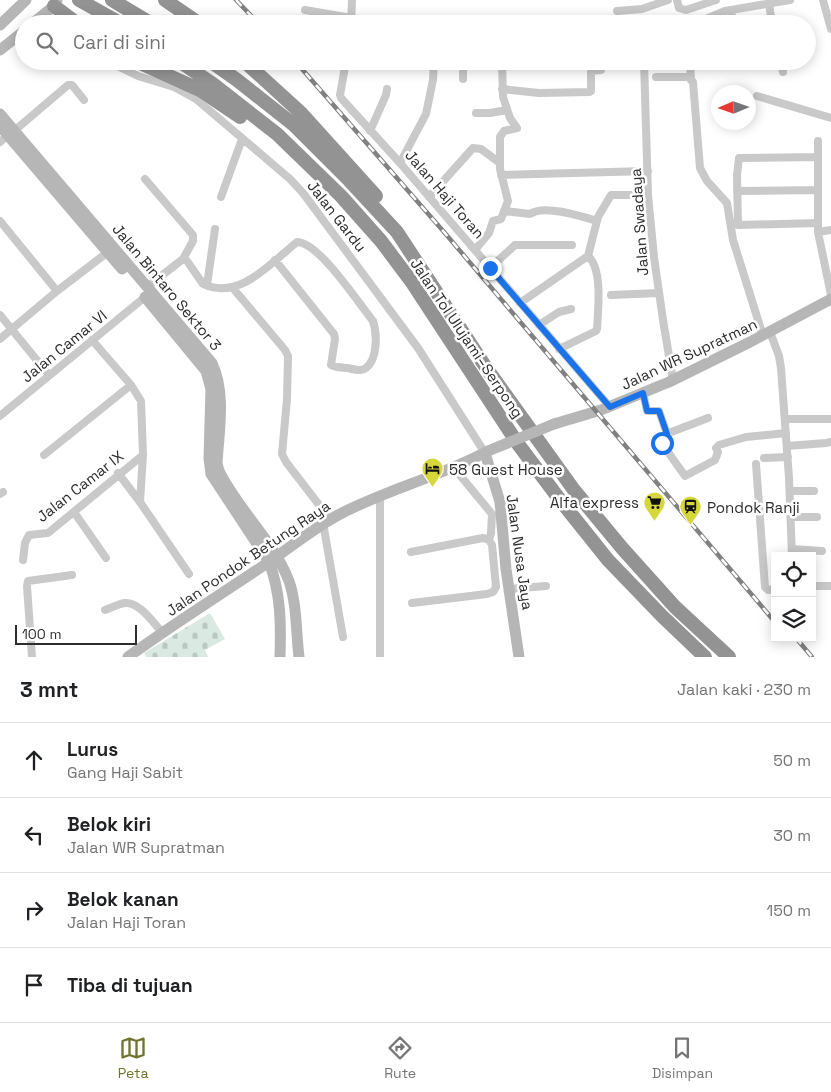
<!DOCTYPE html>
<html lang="id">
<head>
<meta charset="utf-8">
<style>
	:root { --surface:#fff; --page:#f2f2f2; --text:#202124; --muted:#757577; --line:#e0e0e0; --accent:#71732e }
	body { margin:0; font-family:"Space Grotesk",sans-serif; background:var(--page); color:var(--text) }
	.controls { position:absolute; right:15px; bottom:15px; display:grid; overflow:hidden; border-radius:0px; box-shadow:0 2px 12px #0003 }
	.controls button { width:45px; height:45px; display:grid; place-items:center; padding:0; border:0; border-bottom:1px solid var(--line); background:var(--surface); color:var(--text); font:25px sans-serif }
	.compass { position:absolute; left:711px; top:85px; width:45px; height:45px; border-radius:50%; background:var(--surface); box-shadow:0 2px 12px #0003; rotate:268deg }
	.scale { position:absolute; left:15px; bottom:12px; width:122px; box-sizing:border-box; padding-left:5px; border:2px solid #2c2c2c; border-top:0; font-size:14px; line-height:18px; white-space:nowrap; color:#2c2c2c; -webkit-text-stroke:4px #fff; paint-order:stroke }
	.stop { position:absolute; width:15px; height:15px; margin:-11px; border:4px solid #1a73e8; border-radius:50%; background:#fff }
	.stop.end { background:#1a73e8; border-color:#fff; box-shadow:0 1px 5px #0008 }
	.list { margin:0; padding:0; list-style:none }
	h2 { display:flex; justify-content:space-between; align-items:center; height:65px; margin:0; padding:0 20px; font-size:21px }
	h2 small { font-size:16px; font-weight:400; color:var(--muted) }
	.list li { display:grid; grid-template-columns:32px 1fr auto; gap:15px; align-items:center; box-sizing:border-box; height:75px; padding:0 20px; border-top:1px solid var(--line) }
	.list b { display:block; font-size:19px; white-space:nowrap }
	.list p { margin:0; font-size:16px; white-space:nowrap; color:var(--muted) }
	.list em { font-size:16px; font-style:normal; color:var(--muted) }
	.icon { flex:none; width:28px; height:28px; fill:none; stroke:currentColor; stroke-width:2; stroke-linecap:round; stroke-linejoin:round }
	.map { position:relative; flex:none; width:831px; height:657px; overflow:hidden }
	.search { position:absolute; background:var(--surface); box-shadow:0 2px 12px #0003; left:15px; right:15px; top:15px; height:55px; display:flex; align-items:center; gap:12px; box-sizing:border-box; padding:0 18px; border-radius:28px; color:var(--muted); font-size:19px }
	.sheet { height:365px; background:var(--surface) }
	nav { display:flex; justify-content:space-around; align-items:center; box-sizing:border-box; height:70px; border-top:1px solid var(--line); background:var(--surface); font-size:14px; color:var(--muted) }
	nav a { display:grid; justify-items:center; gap:2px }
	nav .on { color:var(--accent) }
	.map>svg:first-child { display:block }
	.cemetery { fill:url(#cemetery-stones) }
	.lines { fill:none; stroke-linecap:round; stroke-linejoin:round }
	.street { stroke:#c9c9c9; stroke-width:8 }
	.secondary { stroke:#b6b6b6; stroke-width:11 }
	.highway { stroke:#939393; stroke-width:14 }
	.rail-casing { stroke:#818181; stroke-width:4.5 }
	.rail { stroke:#fff; stroke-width:2.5; stroke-dasharray:8; stroke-linecap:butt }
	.secondary-bridge { stroke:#b6b6b6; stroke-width:11 }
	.route { stroke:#1a73e8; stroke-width:6 }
	.labels { text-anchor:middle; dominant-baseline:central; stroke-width:5; stroke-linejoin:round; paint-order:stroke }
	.street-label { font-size:15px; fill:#2c2c2c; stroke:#fff }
	.poi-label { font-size:15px; fill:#2c2c2c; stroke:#fff; text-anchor:start }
</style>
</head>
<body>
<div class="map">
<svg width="831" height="657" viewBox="0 0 831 657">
	<defs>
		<pattern id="cemetery-stones" width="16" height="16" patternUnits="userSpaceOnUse" patternTransform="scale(1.25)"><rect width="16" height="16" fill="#dae9e2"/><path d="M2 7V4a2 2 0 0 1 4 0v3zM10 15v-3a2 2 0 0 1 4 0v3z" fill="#bbc8c2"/></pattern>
	</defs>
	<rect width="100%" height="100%" fill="#fff"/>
	<!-- cemetery -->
	<path class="cemetery" d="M210,613L225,639L205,650L208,657H146L144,653Z"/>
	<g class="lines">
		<!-- street -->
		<path class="street" d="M677,0L679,8L686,10L716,0
			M823,0L831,29
			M769,3L772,24
			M305,10L351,18
			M731,10L734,24
			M617,11L642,9L668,0
			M351,24L352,0
			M425,24L452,20L475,19L511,24
			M694,24L725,11L790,0
			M107,61L138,76L174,87L196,99L290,179L303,193L418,348L485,453
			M346,61L340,95L341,98L400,163L610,407
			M463,61V79
			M644,61L648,195L654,257L663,320L673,380
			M690,61L691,80
			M781,61L783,72
			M656,77H689L693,82L700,168L707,181L727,203L733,240L763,336
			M502,89L539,93L590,92L591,91V71L601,70V61
			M757,96L831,118
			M476,113H490L507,110
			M14,131L68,85H72L84,100
			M370,131L386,95L387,89
			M818,141V232L831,295
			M0,142L8,135
			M400,163L426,114L433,80L434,61
			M501,175L648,171
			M145,179L193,235V241L183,259
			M737,191L818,190
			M221,197L242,139
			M429,197L473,148L481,149L500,163
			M505,211L530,214C544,204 581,216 597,221
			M0,221L57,291
			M818,223L738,225L737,175L739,158L818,157
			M818,232L831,230
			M475,250L489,233L493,221L501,219L508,201L500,169V137L504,131L517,128L510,118L503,97L502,61
			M490,268L515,245H572
			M207,285L215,229
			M147,287L183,259L187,261L203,284C239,301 271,263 297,242C319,242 359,304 373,321C377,333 378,359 366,368C361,372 353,369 347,368C341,368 336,367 331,365L335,339L334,334L275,260
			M232,287L285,350L288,356L287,399L282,454L286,462L330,519
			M611,295L659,293
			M520,303L588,256L598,217L611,195H648
			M0,315L49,375
			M539,325L559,312L571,309
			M770,332L779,356L781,368L789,478L792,556
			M0,339L57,291L108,252
			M92,340L131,385L141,401L143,455L140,502
			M559,349L596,331L597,329C598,310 603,269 588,256
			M643,393L647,411H659L667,434L663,445L685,476L715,460L718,452L716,448L719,445L746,437L786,433
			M0,416L145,297
			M785,419H831
			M666,434L708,418
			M787,446L826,443L831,442
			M44,455L131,385
			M764,458L788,457
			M756,464L765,587L768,590L775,589
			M454,468L492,514L491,533L489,540
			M118,473L140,502L189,574
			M790,491H814
			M0,494L3,492
			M380,496V657
			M74,512L106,558
			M791,517H817
			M323,523L343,637
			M792,549L822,551
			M411,552L483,538L489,540L492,545L496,587L493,592L487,594L412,603
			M23,560L25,543L29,535L48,533L143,455
			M812,586H831
			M509,589L546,586
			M105,610C111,608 118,604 125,603C140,602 153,623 163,633
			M32,657L27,586L28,581L72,575"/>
		<!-- secondary -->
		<path class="secondary" d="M32,24L54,6L57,0
			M0,25L26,0
			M0,50L24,31
			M0,114L212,363C226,393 219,430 217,463L219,471C238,510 273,540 289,581C297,604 296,633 299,657
			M0,126L122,269
			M145,297L206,371L211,389L209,458L211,474L269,562C281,593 281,624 280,657
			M554,424L601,410L669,382L750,342L831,299
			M485,453L500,502L506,569L519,657
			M128,657C172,625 218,596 263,566C290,548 313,528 342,513C389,489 441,476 488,451"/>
		<!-- highway -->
		<path class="highway" d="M79,0L122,24
			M112,0L152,24
			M165,0L200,24
			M54,6L78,24
			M136,61L200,90L240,117
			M179,61L213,84L277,134L341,196L381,241L411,281L518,444L560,500L608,560L662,616L705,657
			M210,61L237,80L294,125L347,178L397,232L487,369L574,490L622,548L675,607L729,657
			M244,61L301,113L376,196"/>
		<defs>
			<path id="rail" d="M236,0L259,24
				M295,61L444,232L775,622
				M796,638L812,657"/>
		</defs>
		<!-- rail casing -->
		<use href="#rail" class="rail-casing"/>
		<!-- rail -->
		<use href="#rail" class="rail"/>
		<!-- secondary-bridge -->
		<path class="secondary-bridge" d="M488,451L554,424"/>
	</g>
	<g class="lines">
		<!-- route -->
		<path class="route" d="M490,268L610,407L643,393L647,411H659L667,434L662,443"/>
	</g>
	<!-- icons -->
	<defs>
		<symbol id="hotel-pin" viewBox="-11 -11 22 30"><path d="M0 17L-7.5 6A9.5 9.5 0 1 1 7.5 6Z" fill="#d5d73a" stroke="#fff"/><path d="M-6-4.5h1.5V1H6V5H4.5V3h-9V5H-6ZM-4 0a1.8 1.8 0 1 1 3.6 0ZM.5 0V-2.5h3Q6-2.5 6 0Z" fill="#111"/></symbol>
		<symbol id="supermarket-pin" viewBox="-11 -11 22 30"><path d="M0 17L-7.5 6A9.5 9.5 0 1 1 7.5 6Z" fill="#d5d73a" stroke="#fff"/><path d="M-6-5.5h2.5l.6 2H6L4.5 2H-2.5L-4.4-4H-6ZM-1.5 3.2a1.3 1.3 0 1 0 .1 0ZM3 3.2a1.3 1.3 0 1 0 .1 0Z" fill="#111"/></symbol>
		<symbol id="station-pin" viewBox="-11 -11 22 30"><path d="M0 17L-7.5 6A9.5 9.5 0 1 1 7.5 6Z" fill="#d5d73a" stroke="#fff"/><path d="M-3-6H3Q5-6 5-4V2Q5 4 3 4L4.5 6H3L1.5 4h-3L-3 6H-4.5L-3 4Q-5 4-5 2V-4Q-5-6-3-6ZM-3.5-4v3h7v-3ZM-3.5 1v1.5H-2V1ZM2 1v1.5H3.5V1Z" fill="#111"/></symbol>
	</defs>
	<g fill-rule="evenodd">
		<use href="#hotel-pin" x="420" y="456" width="25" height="34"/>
		<use href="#supermarket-pin" x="642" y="490" width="25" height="34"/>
		<use href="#station-pin" x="678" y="494" width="25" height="34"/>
	</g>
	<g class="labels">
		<!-- street labels -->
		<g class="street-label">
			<text transform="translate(445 194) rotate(49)">Jalan Haji Toran</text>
			<text transform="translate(337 216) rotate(52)">Jalan Gardu</text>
			<text transform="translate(639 222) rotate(-94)">Jalan Swadaya</text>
			<text transform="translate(167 287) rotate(50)">Jalan Bintaro Sektor 3</text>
			<text transform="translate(467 338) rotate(56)">Jalan Tol Ulujami–Serpong</text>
			<text transform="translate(64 346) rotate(-39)">Jalan Camar VI</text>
			<text transform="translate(689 354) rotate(-25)">Jalan WR Supratman</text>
			<text transform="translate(80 486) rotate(-38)">Jalan Camar IX</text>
			<text transform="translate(520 552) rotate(82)">Jalan Nusa Jaya</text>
			<text transform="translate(248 558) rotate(-34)">Jalan Pondok Betung Raya</text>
		</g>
		<!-- poi labels -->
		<g class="poi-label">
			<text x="449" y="469">58 Guest House</text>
			<text x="639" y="502" text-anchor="end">Alfa express</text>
			<text x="707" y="507">Pondok Ranji</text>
		</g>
	</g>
</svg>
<div class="controls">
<button><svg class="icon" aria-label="locate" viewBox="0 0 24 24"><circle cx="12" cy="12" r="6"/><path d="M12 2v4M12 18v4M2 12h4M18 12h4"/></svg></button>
<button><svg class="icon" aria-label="layers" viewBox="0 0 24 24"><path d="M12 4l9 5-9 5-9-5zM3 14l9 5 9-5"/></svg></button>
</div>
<svg class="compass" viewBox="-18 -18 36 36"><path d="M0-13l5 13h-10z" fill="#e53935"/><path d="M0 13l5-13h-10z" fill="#757577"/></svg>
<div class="scale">100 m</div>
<div class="stop" style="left:662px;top:443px"></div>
<div class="stop end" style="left:490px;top:268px"></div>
<div class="search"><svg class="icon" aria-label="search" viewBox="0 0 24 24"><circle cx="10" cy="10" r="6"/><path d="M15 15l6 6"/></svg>Cari di sini</div>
</div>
<section class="sheet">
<h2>3 mnt<small>Jalan kaki · 230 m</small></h2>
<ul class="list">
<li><svg class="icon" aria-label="ahead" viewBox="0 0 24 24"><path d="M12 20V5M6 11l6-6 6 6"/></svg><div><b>Lurus</b><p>Gang Haji Sabit</p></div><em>50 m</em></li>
<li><svg class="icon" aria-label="left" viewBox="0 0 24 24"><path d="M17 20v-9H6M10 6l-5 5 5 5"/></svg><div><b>Belok kiri</b><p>Jalan WR Supratman</p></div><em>30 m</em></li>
<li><svg class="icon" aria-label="right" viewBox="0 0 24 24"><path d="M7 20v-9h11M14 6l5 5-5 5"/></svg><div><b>Belok kanan</b><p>Jalan Haji Toran</p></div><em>150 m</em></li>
<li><svg class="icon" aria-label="arrive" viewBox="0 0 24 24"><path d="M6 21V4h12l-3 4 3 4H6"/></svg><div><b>Tiba di tujuan</b></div></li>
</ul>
</section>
<nav>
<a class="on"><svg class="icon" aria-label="map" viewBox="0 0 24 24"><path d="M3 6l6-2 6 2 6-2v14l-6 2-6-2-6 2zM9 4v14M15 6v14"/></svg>Peta</a>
<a><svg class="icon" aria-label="directions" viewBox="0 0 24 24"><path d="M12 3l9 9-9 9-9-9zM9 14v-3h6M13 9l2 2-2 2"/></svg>Rute</a>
<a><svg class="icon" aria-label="saved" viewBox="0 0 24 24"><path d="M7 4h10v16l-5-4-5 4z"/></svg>Disimpan</a>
</nav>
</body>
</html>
